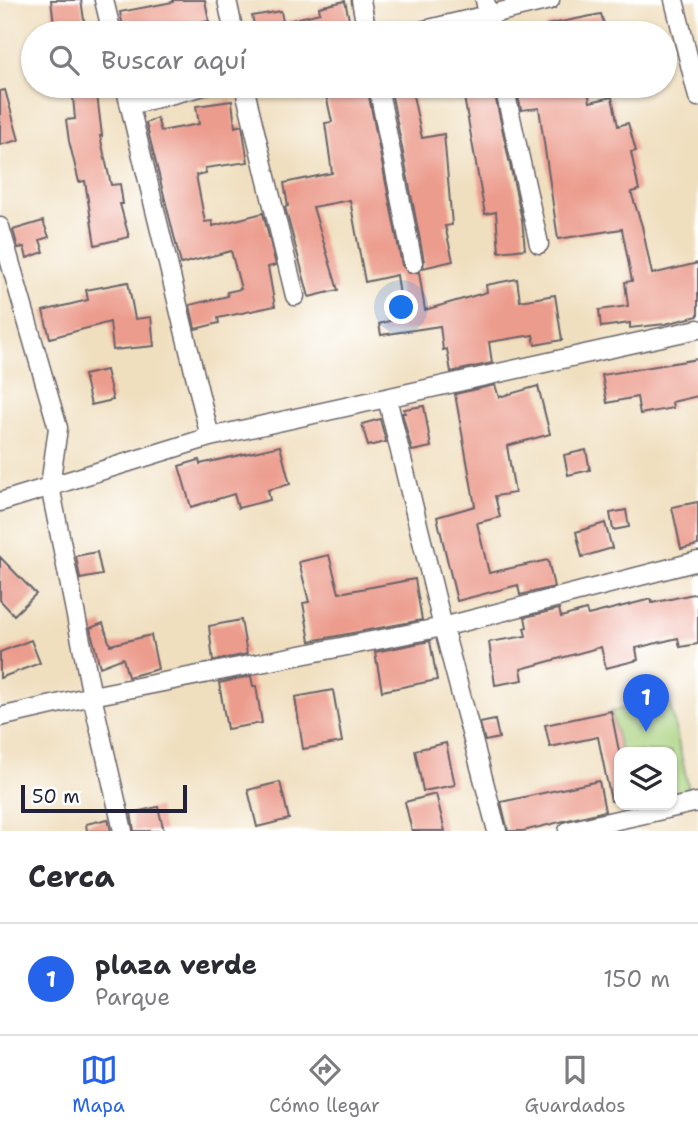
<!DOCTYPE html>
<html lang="es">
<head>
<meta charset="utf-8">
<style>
	:root { --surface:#fff; --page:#f7f7f7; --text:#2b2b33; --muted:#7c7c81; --line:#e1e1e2; --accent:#2563eb }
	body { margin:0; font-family:"Shantell Sans",sans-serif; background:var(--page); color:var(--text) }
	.controls { position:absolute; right:21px; bottom:21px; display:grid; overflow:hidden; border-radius:14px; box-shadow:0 2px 5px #0004 }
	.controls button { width:63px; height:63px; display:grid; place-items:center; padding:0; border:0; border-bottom:2px solid var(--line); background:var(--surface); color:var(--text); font:35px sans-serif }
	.scale { position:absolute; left:21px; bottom:18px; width:166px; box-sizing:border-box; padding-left:7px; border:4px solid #22223b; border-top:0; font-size:19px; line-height:24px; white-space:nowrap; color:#22223b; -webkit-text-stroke:5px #fff; paint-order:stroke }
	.you { position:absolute; left:402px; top:308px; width:24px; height:24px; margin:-18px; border:5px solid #fff; border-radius:50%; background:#1a73e8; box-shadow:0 0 0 10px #1a73e833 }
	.badge { display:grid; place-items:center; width:46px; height:46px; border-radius:50%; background:var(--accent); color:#fff; font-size:23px; font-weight:700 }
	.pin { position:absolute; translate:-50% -58px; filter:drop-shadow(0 2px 4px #0008) }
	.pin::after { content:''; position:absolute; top:37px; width:24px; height:21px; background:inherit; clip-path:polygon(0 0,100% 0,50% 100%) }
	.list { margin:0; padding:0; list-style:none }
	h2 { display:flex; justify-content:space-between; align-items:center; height:91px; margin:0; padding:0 28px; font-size:30px }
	h2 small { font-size:23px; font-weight:400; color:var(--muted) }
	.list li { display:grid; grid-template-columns:46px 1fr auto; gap:21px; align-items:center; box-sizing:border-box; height:112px; padding:0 28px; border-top:2px solid var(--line) }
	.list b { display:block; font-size:26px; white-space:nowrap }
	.list p { margin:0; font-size:23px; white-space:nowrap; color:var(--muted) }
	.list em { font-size:23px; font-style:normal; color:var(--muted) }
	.icon { flex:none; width:38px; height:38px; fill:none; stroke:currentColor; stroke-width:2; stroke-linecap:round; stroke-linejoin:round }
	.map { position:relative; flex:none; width:698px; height:831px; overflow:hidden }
	.search { position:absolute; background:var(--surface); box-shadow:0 2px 5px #0004; left:21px; right:21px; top:21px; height:77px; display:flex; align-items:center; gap:18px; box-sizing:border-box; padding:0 24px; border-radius:38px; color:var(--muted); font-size:26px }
	.sheet { height:203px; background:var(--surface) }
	nav { display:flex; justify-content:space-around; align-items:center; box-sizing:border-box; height:98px; border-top:2px solid var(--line); background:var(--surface); font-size:19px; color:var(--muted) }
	nav a { display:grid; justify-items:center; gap:4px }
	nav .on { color:var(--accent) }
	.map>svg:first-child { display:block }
	.green { fill:#a8d27e; stroke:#657a5c; stroke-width:2 }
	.building { fill:#ec9c8d }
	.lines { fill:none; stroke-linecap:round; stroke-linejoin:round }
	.street-casing { stroke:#6a6469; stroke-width:21 }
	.street { stroke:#fff; stroke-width:18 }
</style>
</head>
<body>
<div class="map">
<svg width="698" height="831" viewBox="0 0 698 831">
	<rect width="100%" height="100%" fill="#fff"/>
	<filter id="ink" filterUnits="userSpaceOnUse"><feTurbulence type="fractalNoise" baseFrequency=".0143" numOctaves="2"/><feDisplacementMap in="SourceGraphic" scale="14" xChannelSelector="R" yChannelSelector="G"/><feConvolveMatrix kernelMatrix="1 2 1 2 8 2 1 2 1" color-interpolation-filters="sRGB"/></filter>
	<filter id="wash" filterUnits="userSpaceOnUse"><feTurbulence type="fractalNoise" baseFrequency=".00686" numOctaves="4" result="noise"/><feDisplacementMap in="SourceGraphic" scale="28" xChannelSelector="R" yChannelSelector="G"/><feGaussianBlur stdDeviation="1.57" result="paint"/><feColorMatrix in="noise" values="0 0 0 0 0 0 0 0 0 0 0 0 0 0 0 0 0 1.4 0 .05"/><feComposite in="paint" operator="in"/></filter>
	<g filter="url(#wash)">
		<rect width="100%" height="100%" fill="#f0dfbf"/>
		<!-- green -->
		<path class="green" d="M669,700L691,800L672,803V752H621L611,711Z"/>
		<g id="blocks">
			<!-- building -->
			<path class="building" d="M51,0H81L86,33H55Z
				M173,0H205L209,21L148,33H124L120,12L173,2Z
				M345,1L352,33H256L252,16L281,11L283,22L320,13L319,7Z
				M601,14L607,33H547L546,25Z
				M72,86H96L102,136H100L111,185L120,184L123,204H120L129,237L95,245L85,181L79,182L69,141L66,120L75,119Z
				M324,86H367L402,265L409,273L419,272L425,310L487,292L486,285L517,279L520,301L555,295L562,340L535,345L533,335L489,342L492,363L451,372L447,349L443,350L440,326L381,335L379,324L403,317L397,275L365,282L350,200L313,207L338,290L309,297L285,207L288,206L284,183L332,173L325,123L332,122Z
				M390,86H411L422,138L444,134L452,225L445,226L453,261L423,268L424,261Z
				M462,86H493L522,220L525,249L499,252L496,212L485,214Z
				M516,86H587L590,102L612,97L618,126L628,123L636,151L631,152L639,190L631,192L642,226L652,274L698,263V316L665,324L630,328V323L601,327L599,310L628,306L625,282L632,281L622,229L558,239L539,108L521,110Z
				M5,90L19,140L0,145V91Z
				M232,101L235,127L242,125L248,162L205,168L206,173L196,175L205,222L212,221L213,226L263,213L276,265L268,267L275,306L218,318L219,323L195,329L190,305L228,296L227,292L241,289L231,251L181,264L146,123L157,118L161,131L199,124L196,106Z
				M43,221L49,237L40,240L44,252L27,258L24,247L18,248L13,230Z
				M128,282L135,319L151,317L154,346L113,350L110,322L50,338L43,311L88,300L86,290Z
				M698,359V396L672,402L673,408L640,414L637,397L607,403L602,375Z
				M106,370L113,400L91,405L84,375Z
				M495,385L499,397L538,386L550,434L507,446L515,493L495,496L500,517L477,523L489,573L548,560L554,587L520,595L518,585L457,601L437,517L475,506L455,394Z
				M424,406L431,447L412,451L402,413H405L404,409Z
				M380,419L386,442L368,446L362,424Z
				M280,446L290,484L268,490L270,500L238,508L234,494L191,507L179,466L199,460L200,464Z
				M586,450L590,470L568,475L564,455Z
				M698,502V545L681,549L672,507Z
				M626,510L629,527L613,530L610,513Z
				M605,523L612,548L582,557L576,532Z
				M97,552L102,575L80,579L76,556Z
				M329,555L339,593L415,579L422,620L310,641L303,603L309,602L299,562Z
				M0,557L36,594L14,615L0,600Z
				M698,593V644L680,647L678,638L636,648L638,660L606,668L601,647L521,669L523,680L495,685L489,642L526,636L524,628L527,627L525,617L559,609L561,617L586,610L588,615L651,599L652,603Z
				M241,620L247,654L213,661L209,626Z
				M103,623L110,645L151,635L158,669L128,677L123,658L100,667L90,628Z
				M31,640L40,663L0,678V652Z
				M430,641L437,680L382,691L375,652Z
				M251,676L253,686H256L262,723L227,729L219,683Z
				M333,690L342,742L303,749L295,697Z
				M611,711L619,751V800L611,801L598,737L550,747L545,725Z
				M495,720L499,738L485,741L480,723Z
				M446,743L455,785L423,791L415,750Z
				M599,781L605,811L523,831H508L501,802Z
				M280,782L289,819L257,827L248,790Z
				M436,794L445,831H412L405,802Z
				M158,807L164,831H134L131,813Z
				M108,819L111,831H87L86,824Z"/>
		</g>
	</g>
	<g filter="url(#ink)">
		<use href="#blocks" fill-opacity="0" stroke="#6a6469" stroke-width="2"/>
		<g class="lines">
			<defs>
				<path id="street" d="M104,0L112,33
					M227,0L234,33
					M361,0L367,33
					M485,0L492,33
					M674,0L698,97
					M412,33L550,0
					M125,86L210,437
					M244,86L295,296
					M378,86L413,263
					M504,86L539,244
					M130,105L204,86
					M0,227L58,428L50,486L92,696L123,831
					M387,398L443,627L497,831
					M0,502L210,437L698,329
					M0,717L92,696L443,627L698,561
					M568,831L698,802"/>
			</defs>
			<!-- street casing -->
			<use href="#street" class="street-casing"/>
			<!-- street -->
			<use href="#street" class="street"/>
		</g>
	</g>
</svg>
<div class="controls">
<button><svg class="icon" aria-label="layers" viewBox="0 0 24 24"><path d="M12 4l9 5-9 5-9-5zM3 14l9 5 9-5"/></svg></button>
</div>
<div class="scale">50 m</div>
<div class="you"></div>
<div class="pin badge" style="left:646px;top:732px">1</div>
<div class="search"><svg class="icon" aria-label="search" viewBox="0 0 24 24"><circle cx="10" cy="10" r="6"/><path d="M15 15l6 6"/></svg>Buscar aquí</div>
</div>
<section class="sheet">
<h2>Cerca<small></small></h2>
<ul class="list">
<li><span class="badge">1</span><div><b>plaza verde</b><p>Parque</p></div><em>150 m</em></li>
</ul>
</section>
<nav>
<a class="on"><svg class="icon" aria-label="map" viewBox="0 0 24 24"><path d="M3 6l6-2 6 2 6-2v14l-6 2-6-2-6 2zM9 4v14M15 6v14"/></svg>Mapa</a>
<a><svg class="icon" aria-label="directions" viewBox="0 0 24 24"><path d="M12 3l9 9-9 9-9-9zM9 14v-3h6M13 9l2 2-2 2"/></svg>Cómo llegar</a>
<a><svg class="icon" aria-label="saved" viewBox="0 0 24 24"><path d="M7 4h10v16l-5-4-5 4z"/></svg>Guardados</a>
</nav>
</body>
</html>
